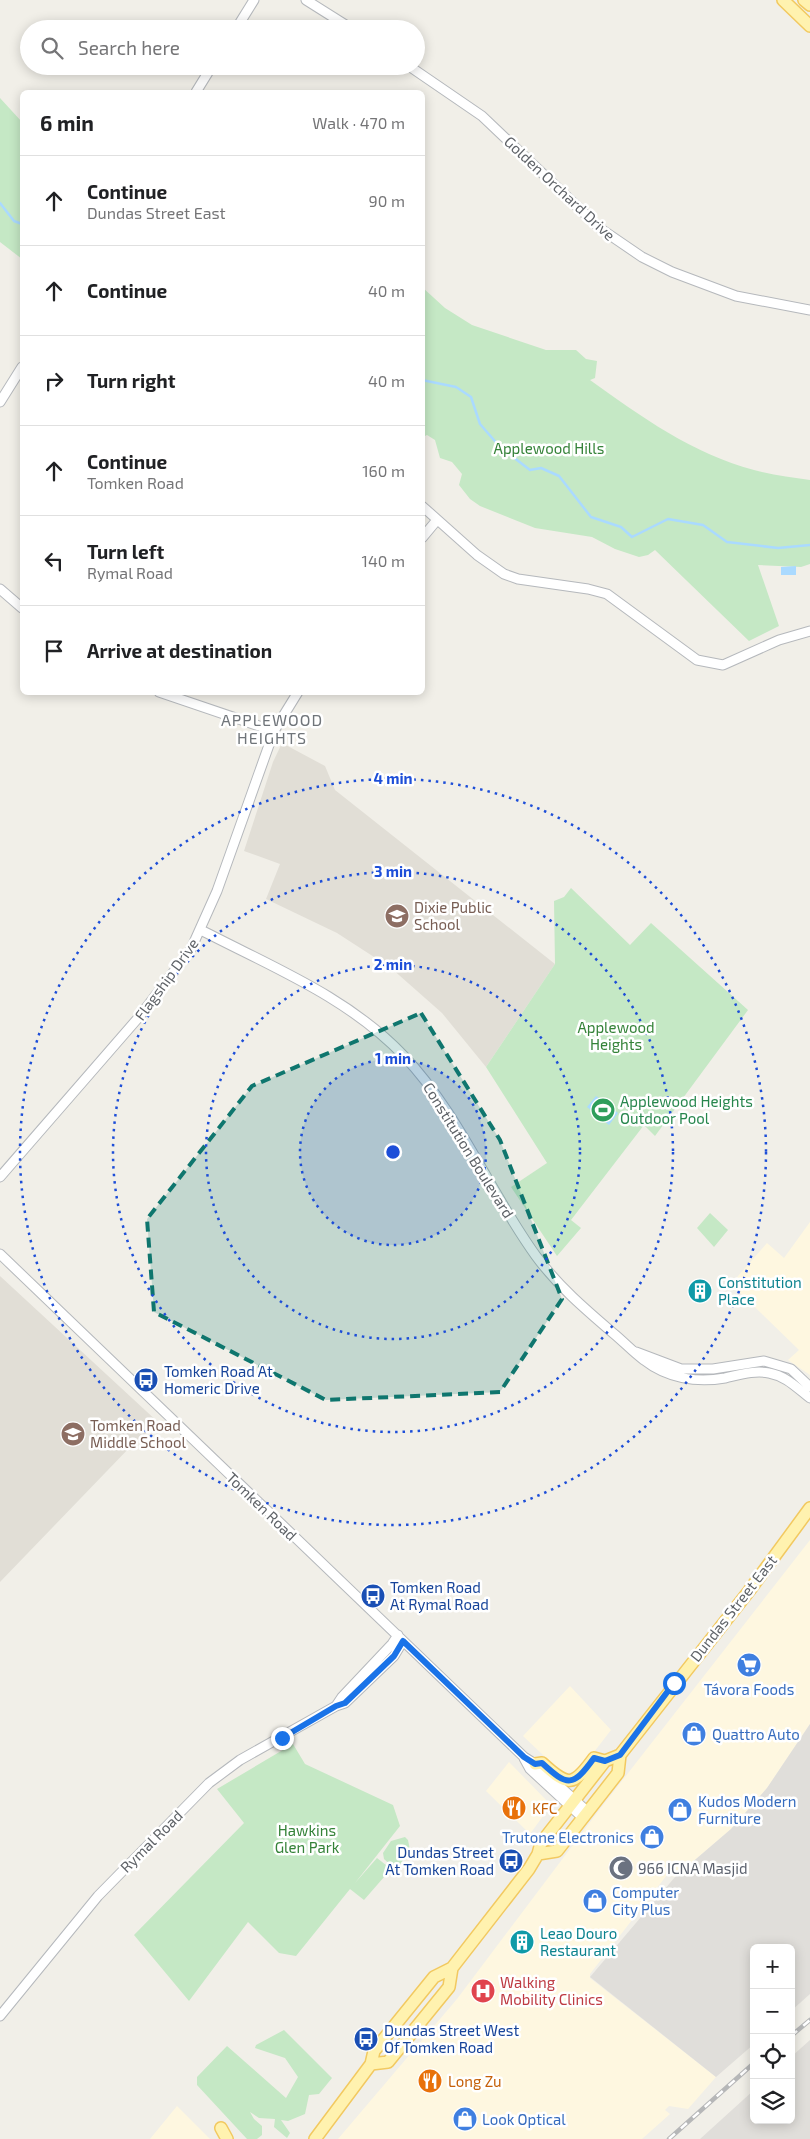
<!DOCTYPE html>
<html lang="en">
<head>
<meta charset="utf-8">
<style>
	:root { --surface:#fff; --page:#f2f2f2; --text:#202124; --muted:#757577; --line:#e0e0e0 }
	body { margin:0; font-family:"Exo 2",sans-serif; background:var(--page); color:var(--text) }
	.controls { position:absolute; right:15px; bottom:15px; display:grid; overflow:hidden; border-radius:8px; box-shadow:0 2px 12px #0003 }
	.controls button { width:45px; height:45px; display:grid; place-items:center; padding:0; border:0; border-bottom:1px solid var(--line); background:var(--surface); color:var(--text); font:25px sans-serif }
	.stop { position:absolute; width:15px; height:15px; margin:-11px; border:4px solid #1a73e8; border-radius:50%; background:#fff }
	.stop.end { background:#1a73e8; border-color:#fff; box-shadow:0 1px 5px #0008 }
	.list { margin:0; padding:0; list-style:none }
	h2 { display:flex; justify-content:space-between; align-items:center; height:65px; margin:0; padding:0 20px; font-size:21px }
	h2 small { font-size:16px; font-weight:400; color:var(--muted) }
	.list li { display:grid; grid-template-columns:32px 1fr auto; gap:15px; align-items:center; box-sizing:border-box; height:90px; padding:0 20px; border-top:1px solid var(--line) }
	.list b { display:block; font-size:19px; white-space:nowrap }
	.list p { margin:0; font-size:16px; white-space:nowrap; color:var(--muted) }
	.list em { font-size:16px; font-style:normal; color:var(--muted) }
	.icon { flex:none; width:28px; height:28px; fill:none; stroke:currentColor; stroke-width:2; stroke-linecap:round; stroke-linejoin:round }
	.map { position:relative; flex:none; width:810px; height:2139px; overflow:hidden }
	.search { position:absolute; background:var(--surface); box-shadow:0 2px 12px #0003; left:20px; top:20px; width:405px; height:55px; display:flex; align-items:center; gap:12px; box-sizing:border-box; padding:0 18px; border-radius:28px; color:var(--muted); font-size:19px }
	.panel { position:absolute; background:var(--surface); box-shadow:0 2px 12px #0003; left:20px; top:90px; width:405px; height:605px; border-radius:8px }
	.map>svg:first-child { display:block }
	.commercial { fill:#fef7e0 }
	.industrial { fill:#e0deda }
	.education { fill:#e1ded6 }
	.green { fill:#c5e8c5 }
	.water { fill:#aadaff }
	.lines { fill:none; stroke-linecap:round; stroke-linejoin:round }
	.stream { stroke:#aadaff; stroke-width:2.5 }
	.minor-casing { stroke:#b5b8bc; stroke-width:11 }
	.major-casing { stroke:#f2c960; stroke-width:14 }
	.minor { stroke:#fff; stroke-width:9 }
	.major { stroke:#fff2af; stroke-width:11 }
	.rail-casing { stroke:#b6b7b8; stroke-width:4.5 }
	.rail { stroke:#fff; stroke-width:2.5; stroke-dasharray:8; stroke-linecap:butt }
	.route { stroke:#1a73e8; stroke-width:6 }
	.marked { fill:#0f766e; fill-opacity:0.2; stroke:#0f766e; stroke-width:4; stroke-dasharray:10 6; stroke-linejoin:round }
	.ring { fill:none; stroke:#1d4ed8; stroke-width:2.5; stroke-dasharray:2.5 5 }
	.labels { text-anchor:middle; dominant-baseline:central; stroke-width:5; stroke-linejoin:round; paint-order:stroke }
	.street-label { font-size:15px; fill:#5f6368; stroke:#fff }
	.park-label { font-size:15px; fill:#348238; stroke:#fff }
	.education-label { font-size:15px; fill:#785e54; stroke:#fff; text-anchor:start }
	.leisure-label { font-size:15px; fill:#27864d; stroke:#fff; text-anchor:start }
	.culture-label { font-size:15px; fill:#0d838f; stroke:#fff; text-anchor:start }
	.transit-label { font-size:15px; fill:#164399; stroke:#fff; text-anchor:start }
	.shop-label { font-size:15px; fill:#366cbe; stroke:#fff; text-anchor:start }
	.food-label { font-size:15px; fill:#c56008; stroke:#fff; text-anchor:start }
	.worship-label { font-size:15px; fill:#5b616d; stroke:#fff; text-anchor:start }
	.health-label { font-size:15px; fill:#be3a42; stroke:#fff; text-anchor:start }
	.neighbourhood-label { font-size:16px; letter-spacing:1px; fill:#70757a; stroke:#fff }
	.centre { fill:#1d4ed8; stroke:#fff; stroke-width:2.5 }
	.ring-label { font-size:15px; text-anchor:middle; font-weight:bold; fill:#1d4ed8; stroke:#fff; stroke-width:5; stroke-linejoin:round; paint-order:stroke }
</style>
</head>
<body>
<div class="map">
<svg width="810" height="2139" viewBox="0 0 810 2139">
	<rect width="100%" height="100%" fill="#f1efe8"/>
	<!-- commercial -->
	<path class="commercial" d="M810,1222V1375L788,1360L799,1350L731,1284L767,1243L784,1258Z
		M810,1540V1724L767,1788L731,1829L675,1877L667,1875L590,1974V1978L716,2077L688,2109L669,2106L665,2110L670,2114L642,2139H338L457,1999L600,1809Z
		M570,1686L611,1730L580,1770L563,1774L523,1736Z
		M509,1762L551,1805L530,1834L486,1791Z
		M177,2106L210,2139H150Z"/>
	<!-- industrial -->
	<path class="industrial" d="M810,1724V1994L791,2011V1948H754V2044L716,2077L590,1977L675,1877L731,1829L767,1788Z
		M810,2040V2139H700L754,2090V2120H791V2057Z"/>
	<!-- education -->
	<path class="education" d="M282,743L325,766L335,790L555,964L486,1067L442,1013L391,968L337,933L266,899L280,864L244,851L273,762Z
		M0,1276L159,1423L133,1444L0,1582Z"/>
	<!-- green -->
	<path class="green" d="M0,98L22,122V259L0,242Z
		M422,287L445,308L472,325L546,350H576L586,359L597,361L595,378L590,380C640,416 693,454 754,470C772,475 791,477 810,480V564L801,567L758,565L779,626L749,641L655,550L648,555L639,557L615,549L592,537L535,528L480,506L470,499L459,485L462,474L452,462L440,458L435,440L427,435L423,437Z
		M571,888L630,945L651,923L748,1010L655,1136L644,1125L571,1220L581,1228L557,1256L511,1187L547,1163L486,1067L555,964L554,901L564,897Z
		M710,1213L728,1230L714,1247L697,1228Z
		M293,1744L305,1764L393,1805L400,1826L355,1883L377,1858L391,1869L364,1900L350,1889L296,1956L279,1953L248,1922L189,2001L134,1935L244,1823L217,1789Z
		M405,1837L408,1840L410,1850L396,1870L384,1859L383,1853L391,1841Z
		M284,2030L332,2078L319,2094L309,2095L305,2114L288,2121L281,2120L290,2133L287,2138L274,2127L275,2119L259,2118L250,2112L254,2119L262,2126V2135L257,2139H247L197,2085V2077L227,2046L286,2098L298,2077L285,2058L255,2048L256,2045Z"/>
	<!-- water -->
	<path class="water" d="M796,566V575H781V567Z
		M596,1096L618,1113L609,1125L587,1107Z"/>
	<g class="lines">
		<!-- stream -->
		<path class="stream" d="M0,203L14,221L22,224
			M422,380L456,387L471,397L480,424L500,447L530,470L541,468L559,476L591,517L621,527L632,537L668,519L703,525L727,542L778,548L810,545"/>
		<defs>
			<path id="minor" d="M306,0L352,29
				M236,29L254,0
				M409,66L482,116L601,229L642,257L672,272L736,296L810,310
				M196,92L212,66
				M0,402L22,367
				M422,506L477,555L504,574L518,579L588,589L607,594L697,660L723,665L779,640L810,631
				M422,538L437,520
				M0,589L22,608
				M159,692L274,731
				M201,930C272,967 348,997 404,1056C459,1114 489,1191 536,1256C558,1286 585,1309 613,1333C624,1342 633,1352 644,1360C667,1378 696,1383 725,1378C739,1375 754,1370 769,1373C786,1376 797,1388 810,1398
				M0,1177L139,1017L191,949L217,891L274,731L298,692
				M0,1254L524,1757L535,1764L588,1812
				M636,1352L681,1369H713L764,1361L791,1369L810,1387
				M336,1706L342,1697L392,1644L398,1635
				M524,1758L530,1769L583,1818
				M0,2016L98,1896L209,1783L240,1760L336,1706L345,1703L394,1656L403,1641"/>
			<path id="major" d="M783,0L810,26
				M804,0L810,5
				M535,1764L542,1763C568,1787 573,1787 594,1758L605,1761
				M538,1854L557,1851L618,1773L620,1755L749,1591L810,1508
				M371,2064L388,2062L449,1987L452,1968L529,1869L538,1854L541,1843L605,1761L620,1755
				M221,2128L227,2139
				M315,2139L371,2064L374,2051L434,1977L452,1968"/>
		</defs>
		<!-- minor casing -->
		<use href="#minor" class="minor-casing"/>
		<!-- major casing -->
		<use href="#major" class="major-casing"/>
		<!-- minor -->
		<use href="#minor" class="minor"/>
		<!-- major -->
		<use href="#major" class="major"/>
		<defs>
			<path id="rail" d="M791,2036L810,2020
				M669,2139L754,2063"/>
		</defs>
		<!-- rail casing -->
		<use href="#rail" class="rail-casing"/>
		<!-- rail -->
		<use href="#rail" class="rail"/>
	</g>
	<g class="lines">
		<!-- route -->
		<path class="route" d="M282,1738L336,1706L345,1703L394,1656L403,1641L524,1757L535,1764L542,1763C568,1787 573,1787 594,1758L605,1761L620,1755L674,1683"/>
	</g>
	<!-- marked area -->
	<path class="marked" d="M421,1013L500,1140L562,1299L500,1392L326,1400L154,1312L147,1219L252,1086Z"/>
	<!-- distance rings -->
	<circle cx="393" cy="1152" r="93" fill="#1d4ed8" fill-opacity=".12"/>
	<g class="ring">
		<circle cx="393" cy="1152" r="93"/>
		<circle cx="393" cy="1152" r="187"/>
		<circle cx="393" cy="1152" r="280"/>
		<circle cx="393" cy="1152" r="373"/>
	</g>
	<!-- icons -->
	<defs>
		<symbol id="school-disc" viewBox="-11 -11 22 22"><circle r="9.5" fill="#8d6e63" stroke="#fff"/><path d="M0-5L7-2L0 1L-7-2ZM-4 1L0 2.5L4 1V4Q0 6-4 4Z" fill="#fff"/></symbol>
		<symbol id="stadium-disc" viewBox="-11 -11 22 22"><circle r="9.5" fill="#2e9e5b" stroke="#fff"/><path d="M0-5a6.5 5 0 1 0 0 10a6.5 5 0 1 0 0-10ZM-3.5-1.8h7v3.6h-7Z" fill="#fff"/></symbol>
		<symbol id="building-disc" viewBox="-11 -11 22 22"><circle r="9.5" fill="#0f9aa8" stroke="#fff"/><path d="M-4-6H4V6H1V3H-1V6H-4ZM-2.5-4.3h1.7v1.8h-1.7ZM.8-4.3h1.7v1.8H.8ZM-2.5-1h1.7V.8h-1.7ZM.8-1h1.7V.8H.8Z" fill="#fff"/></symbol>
		<symbol id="bus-disc" viewBox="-11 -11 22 22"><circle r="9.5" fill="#1a4fb4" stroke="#fff"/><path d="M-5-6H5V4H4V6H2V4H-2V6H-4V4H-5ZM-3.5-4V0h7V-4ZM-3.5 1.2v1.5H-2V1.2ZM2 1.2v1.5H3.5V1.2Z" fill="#fff"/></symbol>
		<symbol id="supermarket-disc" viewBox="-11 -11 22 22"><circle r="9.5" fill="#3f7fe0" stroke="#fff"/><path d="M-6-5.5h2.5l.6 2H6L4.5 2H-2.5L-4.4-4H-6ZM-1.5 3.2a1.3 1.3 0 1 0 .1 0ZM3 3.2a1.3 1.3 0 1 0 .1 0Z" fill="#fff"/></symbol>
		<symbol id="shop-disc" viewBox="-11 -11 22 22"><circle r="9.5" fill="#3f7fe0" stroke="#fff"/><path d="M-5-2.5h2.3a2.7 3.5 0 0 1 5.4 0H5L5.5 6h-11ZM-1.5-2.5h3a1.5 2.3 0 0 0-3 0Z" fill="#fff"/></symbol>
		<symbol id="restaurant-disc" viewBox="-11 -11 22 22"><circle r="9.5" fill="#e8710a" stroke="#fff"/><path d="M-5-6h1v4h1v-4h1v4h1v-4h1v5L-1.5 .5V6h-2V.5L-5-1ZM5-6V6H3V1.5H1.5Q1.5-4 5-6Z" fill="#fff"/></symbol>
		<symbol id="mosque-disc" viewBox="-11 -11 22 22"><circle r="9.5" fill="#6b7280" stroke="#fff"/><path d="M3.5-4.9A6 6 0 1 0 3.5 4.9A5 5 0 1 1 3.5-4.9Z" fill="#fff"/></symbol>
		<symbol id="hospital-disc" viewBox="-11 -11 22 22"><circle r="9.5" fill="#e0444e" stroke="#fff"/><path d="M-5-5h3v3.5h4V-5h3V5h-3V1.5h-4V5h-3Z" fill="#fff"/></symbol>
	</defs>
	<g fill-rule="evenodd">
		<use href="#school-disc" x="383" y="902" width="28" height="28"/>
		<use href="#stadium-disc" x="589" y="1096" width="28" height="28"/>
		<use href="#building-disc" x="686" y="1277" width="28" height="28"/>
		<use href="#bus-disc" x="132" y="1366" width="28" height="28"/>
		<use href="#school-disc" x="59" y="1420" width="28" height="28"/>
		<use href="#bus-disc" x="359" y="1582" width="28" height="28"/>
		<use href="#supermarket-disc" x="735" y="1651" width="28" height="28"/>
		<use href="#shop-disc" x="680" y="1720" width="28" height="28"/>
		<use href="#restaurant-disc" x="500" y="1794" width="28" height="28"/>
		<use href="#shop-disc" x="666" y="1796" width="28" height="28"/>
		<use href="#shop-disc" x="638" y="1823" width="28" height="28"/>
		<use href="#bus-disc" x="497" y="1847" width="28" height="28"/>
		<use href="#mosque-disc" x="607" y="1854" width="28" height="28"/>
		<use href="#shop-disc" x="581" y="1887" width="28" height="28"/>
		<use href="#building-disc" x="508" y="1928" width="28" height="28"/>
		<use href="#hospital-disc" x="469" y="1977" width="28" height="28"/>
		<use href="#bus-disc" x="352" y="2025" width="28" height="28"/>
		<use href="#restaurant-disc" x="416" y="2067" width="28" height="28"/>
		<use href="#shop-disc" x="451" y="2105" width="28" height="28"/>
	</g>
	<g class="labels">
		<!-- street labels -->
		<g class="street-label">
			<text transform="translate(560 188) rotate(43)">Golden Orchard Drive</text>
			<text transform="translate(166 979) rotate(-54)">Flagship Drive</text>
			<text transform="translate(469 1150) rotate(58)">Constitution Boulevard</text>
			<text transform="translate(262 1506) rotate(44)">Tomken Road</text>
			<text transform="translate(733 1608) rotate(-52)">Dundas Street East</text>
			<text transform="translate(151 1841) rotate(-45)">Rymal Road</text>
		</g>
		<!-- park labels -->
		<g class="park-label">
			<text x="549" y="448">Applewood Hills</text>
			<text x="616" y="1027">Applewood<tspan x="616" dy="17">Heights</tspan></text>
			<text x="307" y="1830">Hawkins<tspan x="307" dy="17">Glen Park</tspan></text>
		</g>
		<!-- education labels -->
		<g class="education-label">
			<text x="414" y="907">Dixie Public<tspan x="414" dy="17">School</tspan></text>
			<text x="90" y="1425">Tomken Road<tspan x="90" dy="17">Middle School</tspan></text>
		</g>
		<!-- leisure labels -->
		<g class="leisure-label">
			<text x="620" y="1101">Applewood Heights<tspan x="620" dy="17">Outdoor Pool</tspan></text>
		</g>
		<!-- culture labels -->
		<g class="culture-label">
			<text x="718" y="1282">Constitution<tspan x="718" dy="17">Place</tspan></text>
			<text x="540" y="1933">Leao Douro<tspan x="540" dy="17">Restaurant</tspan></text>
		</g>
		<!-- transit labels -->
		<g class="transit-label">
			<text x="164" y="1371">Tomken Road At<tspan x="164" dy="17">Homeric Drive</tspan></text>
			<text x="390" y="1587">Tomken Road<tspan x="390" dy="17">At Rymal Road</tspan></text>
			<text x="494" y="1852" text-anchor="end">Dundas Street<tspan x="494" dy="17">At Tomken Road</tspan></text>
			<text x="384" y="2030">Dundas Street West<tspan x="384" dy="17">Of Tomken Road</tspan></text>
		</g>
		<!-- shop labels -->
		<g class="shop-label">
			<text x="749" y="1689" text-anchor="middle">Távora Foods</text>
			<text x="712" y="1734">Quattro Auto</text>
			<text x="698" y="1801">Kudos Modern<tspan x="698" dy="17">Furniture</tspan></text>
			<text x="634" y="1837" text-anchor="end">Trutone Electronics</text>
			<text x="612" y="1892">Computer<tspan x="612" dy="17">City Plus</tspan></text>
			<text x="482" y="2119">Look Optical</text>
		</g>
		<!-- food labels -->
		<g class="food-label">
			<text x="532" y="1808">KFC</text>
			<text x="448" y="2081">Long Zu</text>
		</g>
		<!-- worship labels -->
		<g class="worship-label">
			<text x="638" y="1868">966 ICNA Masjid</text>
		</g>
		<!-- health labels -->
		<g class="health-label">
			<text x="500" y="1982">Walking<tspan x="500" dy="17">Mobility Clinics</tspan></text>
		</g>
		<!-- neighbourhood labels -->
		<g class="neighbourhood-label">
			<text x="272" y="719">APPLEWOOD<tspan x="272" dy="18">HEIGHTS</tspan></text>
		</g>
	</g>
	<circle cx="393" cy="1152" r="8" class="centre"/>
	<g class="ring-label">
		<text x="393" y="784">4 min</text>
		<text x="393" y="877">3 min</text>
		<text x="393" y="970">2 min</text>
		<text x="393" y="1064">1 min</text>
	</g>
</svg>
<div class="controls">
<button>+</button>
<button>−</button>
<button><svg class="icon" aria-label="locate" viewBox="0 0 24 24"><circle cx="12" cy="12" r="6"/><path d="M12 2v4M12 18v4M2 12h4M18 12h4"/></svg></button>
<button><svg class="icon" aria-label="layers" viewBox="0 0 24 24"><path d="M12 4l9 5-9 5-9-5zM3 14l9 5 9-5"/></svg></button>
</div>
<div class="stop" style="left:674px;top:1683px"></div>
<div class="stop end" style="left:282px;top:1738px"></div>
<div class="search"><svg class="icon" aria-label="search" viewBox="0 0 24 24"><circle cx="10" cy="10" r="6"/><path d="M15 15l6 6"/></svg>Search here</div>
<section class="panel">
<h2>6 min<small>Walk · 470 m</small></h2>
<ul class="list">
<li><svg class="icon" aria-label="ahead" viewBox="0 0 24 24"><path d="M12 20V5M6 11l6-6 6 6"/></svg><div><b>Continue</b><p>Dundas Street East</p></div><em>90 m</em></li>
<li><svg class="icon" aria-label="ahead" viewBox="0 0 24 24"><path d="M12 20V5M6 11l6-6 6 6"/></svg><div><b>Continue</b></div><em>40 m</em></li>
<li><svg class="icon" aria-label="right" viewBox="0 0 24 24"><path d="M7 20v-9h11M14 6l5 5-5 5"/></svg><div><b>Turn right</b></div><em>40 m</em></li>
<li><svg class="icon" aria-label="ahead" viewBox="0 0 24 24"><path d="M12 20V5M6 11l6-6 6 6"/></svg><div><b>Continue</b><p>Tomken Road</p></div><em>160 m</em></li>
<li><svg class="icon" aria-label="left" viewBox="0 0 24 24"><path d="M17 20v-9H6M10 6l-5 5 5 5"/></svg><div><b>Turn left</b><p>Rymal Road</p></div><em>140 m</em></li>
<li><svg class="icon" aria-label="arrive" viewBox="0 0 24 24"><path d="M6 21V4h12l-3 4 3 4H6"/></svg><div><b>Arrive at destination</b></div></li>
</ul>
</section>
</div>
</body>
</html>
